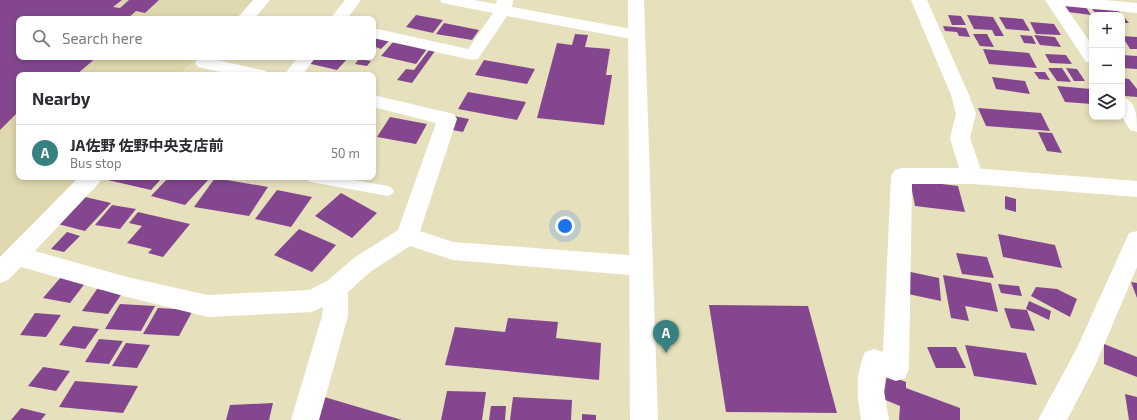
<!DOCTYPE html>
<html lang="en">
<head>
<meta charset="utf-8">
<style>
	:root { --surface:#fff; --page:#f7f7f7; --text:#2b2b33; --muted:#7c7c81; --line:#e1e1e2; --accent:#388181 }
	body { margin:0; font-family:"Exo 2","Noto Sans JP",sans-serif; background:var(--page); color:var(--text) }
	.controls { position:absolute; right:12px; top:12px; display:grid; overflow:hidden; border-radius:8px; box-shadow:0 2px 6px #0003 }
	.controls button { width:36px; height:36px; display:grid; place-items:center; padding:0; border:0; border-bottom:1px solid var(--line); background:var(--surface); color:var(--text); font:20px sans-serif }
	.you { position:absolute; left:565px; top:226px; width:14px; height:14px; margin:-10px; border:3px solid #fff; border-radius:50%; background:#1a73e8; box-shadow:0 0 0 6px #1a73e833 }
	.badge { display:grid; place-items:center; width:26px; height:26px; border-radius:50%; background:var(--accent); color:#fff; font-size:13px; font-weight:700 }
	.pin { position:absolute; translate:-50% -33px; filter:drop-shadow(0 1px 2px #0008) }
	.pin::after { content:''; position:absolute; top:21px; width:14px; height:12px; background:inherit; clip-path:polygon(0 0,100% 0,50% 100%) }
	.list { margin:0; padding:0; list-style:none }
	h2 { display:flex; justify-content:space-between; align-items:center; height:52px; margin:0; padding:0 16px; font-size:17px }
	h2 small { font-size:13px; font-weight:400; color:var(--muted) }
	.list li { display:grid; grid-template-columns:26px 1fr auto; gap:12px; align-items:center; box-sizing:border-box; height:56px; padding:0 16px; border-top:1px solid var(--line) }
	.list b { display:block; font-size:15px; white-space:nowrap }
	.list p { margin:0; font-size:13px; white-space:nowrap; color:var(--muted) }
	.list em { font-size:13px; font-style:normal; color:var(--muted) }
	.icon { flex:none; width:22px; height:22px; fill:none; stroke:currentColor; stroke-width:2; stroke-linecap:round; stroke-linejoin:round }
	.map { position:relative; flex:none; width:1137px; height:420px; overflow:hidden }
	.search { position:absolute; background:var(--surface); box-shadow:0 2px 6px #0003; left:16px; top:16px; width:360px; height:44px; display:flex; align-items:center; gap:10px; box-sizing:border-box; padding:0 14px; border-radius:8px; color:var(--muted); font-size:15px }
	.panel { position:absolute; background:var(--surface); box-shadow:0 2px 6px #0003; left:16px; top:72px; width:360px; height:108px; border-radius:8px }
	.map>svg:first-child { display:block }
	.built { fill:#dfd7ad }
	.building { fill:#84478f }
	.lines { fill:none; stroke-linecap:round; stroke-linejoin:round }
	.service { fill:#fff; fill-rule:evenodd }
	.minor { fill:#fff; fill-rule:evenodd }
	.tertiary { fill:#fff; fill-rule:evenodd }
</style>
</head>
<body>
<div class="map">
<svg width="1137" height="420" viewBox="0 0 1137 420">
	<rect width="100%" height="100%" fill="#e6e0bd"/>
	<!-- built -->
	<path class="built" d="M0,0H253L234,19H19V57H197L179,75H19V177H79L0,257Z"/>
	<!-- building -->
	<path class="building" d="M0,0H122L113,7L120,8L129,0H159L145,13L136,11L127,19H19V57H97L76,75H19V111L0,130Z
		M1063,5L1086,7L1091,15L1068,12Z
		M1092,9L1118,10L1129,23H1122V15H1097Z
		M416,15L443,20L433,33L406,27Z
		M948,15L961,16L966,25H952Z
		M967,15L993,17L1004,36H995L992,30L974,29Z
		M999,17L1023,19L1030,31L1006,29Z
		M1030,22L1054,24L1061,35L1036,34Z
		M444,23L479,30L472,40L436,34Z
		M943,26L966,28L970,37L959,36L957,32L945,31Z
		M575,34L588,35L585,47L610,49L606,75H612L604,125L537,118L557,43L572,45Z
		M973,34H987L994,47L980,46Z
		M1020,35L1032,36L1036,44L1024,43Z
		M1034,35L1055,37L1061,47L1040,45Z
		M1122,36L1137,37V49H1130Z
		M373,37L389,41L381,49L373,46Z
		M393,42L427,49L416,64L381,56Z
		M983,49L1029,53L1037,68L989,64Z
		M429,50L435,51L412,83L397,80L406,69L414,70Z
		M1045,54L1066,55L1072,64L1050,63Z
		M1122,55L1137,56V69L1122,68Z
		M313,57H349L337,70L307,63Z
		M359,59L371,61L367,66L355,64Z
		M484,60L535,69L527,84L475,75Z
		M1048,68H1062L1071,82L1057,81Z
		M1066,68L1077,69L1085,81H1074Z
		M1034,72H1045L1050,80L1039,79Z
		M992,77L1025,81L1030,94L996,89Z
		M1122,78L1129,79L1137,89V97L1125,96L1122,91Z
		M1057,86L1091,89L1092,104L1065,102Z
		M468,92L526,102L517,120L458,109Z
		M978,108L1041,113L1050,131L986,126Z
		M454,116L469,119L463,132L447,129Z
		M390,117L427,124L416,144L377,137Z
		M1038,132L1052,133L1062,153L1047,151Z
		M101,177H163L151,190L99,178Z
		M169,177H207L210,178L185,205L151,196Z
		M215,178L268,187L249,216L194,207Z
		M910,180L958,186L965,212L915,206Z
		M277,190L312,197L291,227L255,219Z
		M341,193L377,213L352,238L315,216Z
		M81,196L111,203L85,231L54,223Z
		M1005,196L1016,199V212L1005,209Z
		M112,205L136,209L120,229L95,225Z
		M138,212L190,224L163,257L148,253L152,249L127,243L142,226L129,223Z
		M299,229L336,245L312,272L274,255Z
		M67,232L80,236L64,252L51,249Z
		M998,234L1055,245L1062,268L1003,257Z
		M956,253L987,257L994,278L962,274Z
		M906,271L939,278L941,301L908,294Z
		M943,275L991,283L998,312L965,306L969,321L951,318Z
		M61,277L86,282L70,303L43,298Z
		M1131,282L1137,283V298Z
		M998,284L1019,286L1022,296L1001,293Z
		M1036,287L1057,289L1077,299L1070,317L1031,296Z
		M97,289L123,292L108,314L82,311Z
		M1029,301L1051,311L1049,320L1026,309Z
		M120,304L155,306L141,331L105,329Z
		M709,305L808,306L837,413L726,412Z
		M158,308L193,310L179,336L143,334Z
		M1004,308L1027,310L1035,331L1011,328Z
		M35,313L61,315L46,337L20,335Z
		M508,318L558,322L556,338L601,343L599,380L445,365L455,327L505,332Z
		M73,326L99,329L85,349L59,345Z
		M99,339L123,341L109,364L85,362Z
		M126,343L150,345L137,368L112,366Z
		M1104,344L1137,357V377L1104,364Z
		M965,345L1026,353L1037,385L974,376Z
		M927,347H956L966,368H936Z
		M43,367L70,371L56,391L28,386Z
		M887,375L906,382V388L960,408V420H899L900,406L883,399Z
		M75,381L138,386L123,413L59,407Z
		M447,391L486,392L482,420H441Z
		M1125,394L1137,397V420H1129Z
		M321,396L402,420H314Z
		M513,397L572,400L571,420H510Z
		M273,403L269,420H226L230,405Z
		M491,406H506L505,420H489Z
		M21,408L46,414L41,420H11Z
		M582,414L596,415V420H582Z"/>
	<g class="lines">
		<!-- service -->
		<path class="service" d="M305,177H337L388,186L392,188L394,191L392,194L388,196L311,182L307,180Z"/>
		<!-- minor -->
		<path class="minor" d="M253,0H270L254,19H237Z
			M345,0H361L347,19H330Z
			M440,0H474L496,4L497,0H513L512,7L637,30L643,31L645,35L643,39L637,40L507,16L478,59L472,60L373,38V28L468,49L493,13L442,3Z
			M911,0H927L969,95L976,114L970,138L983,176L979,182L972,184H912L909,369L905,378L896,381L885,377L884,391L889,420H861C857,396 855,375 865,352L874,349L883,352L891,176L895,170L902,168H959L950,138L956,114L951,95Z
			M1045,0H1104L1137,3V13L1053,5L1047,3Z
			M204,57L266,71L269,75H234L198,67L195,63L198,59Z
			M298,57H316L302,75H284Z
			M373,95L454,114L457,119L420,231L453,242L641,256L649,259L653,266L649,273L641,276L453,260L410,246L370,272L348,292V316L319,420H291L322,316L323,307L312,312L208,317L127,297L21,267L8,280L0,283V257L79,177H103L99,183L35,251L127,277L208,295L309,290L327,281L354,258L398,230L436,123L373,107Z"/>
		<!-- tertiary -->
		<path class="tertiary" d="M628,0H644L658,420H630Z
			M1045,0H1061L1092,45V63L1086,62Z
			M1122,97C1137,101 1137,117 1137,132L1130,130L1122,117Z
			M972,168L1137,181V197L972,184L965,182L961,176L965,170Z
			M1137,231V267L1095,366L1067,420H1038L1077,348L1129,233Z"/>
	</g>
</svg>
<div class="controls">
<button>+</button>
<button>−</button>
<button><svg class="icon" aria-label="layers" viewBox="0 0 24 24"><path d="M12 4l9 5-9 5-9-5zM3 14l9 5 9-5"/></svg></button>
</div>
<div class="you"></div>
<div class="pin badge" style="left:666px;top:353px">A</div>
<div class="search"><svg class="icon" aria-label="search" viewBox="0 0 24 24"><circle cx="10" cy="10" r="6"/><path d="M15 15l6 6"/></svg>Search here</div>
<section class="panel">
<h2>Nearby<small></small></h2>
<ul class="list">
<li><span class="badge">A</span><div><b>JA佐野 佐野中央支店前</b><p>Bus stop</p></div><em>50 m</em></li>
</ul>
</section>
</div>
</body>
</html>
